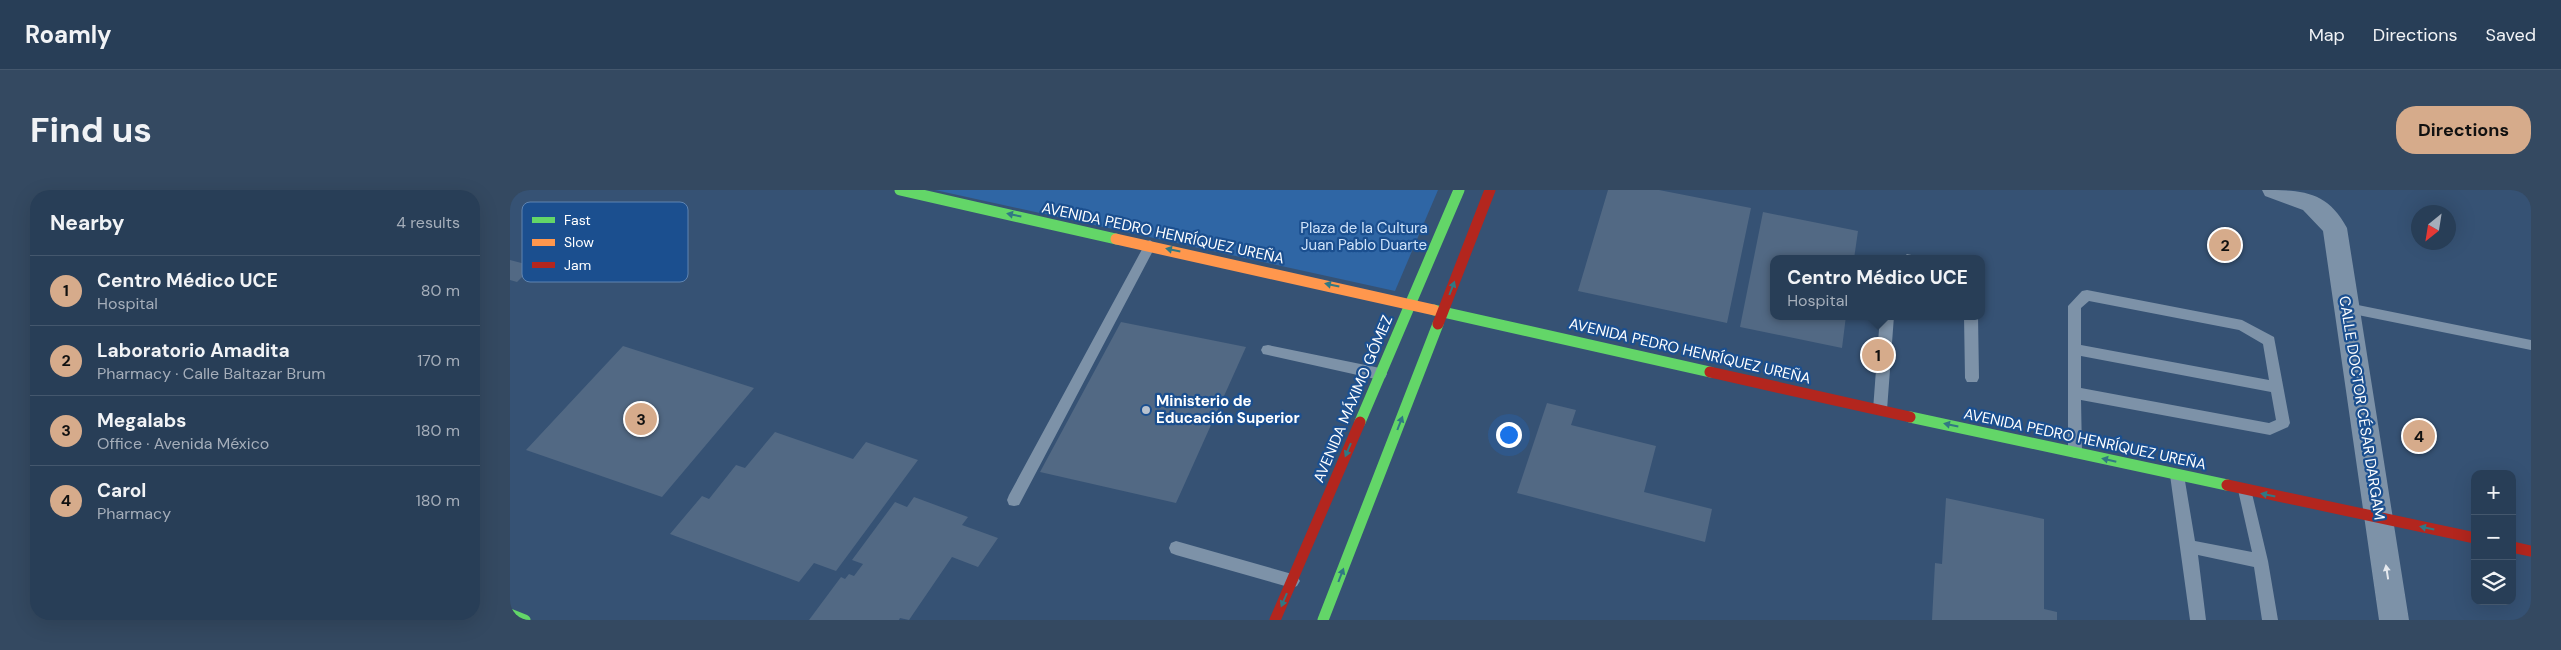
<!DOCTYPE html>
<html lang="en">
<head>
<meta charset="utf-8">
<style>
	:root { --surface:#283e57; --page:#344961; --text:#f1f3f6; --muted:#a5aeba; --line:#44576d; --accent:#d6ab8b }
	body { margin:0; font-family:"DM Sans",sans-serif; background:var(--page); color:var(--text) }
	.controls { position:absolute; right:15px; bottom:15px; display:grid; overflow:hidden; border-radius:10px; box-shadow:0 5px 20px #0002 }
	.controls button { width:45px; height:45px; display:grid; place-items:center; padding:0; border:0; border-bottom:1px solid var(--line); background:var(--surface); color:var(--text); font:25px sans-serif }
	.compass { position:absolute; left:1901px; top:15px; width:45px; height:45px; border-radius:50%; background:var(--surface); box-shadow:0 5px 20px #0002; rotate:210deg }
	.you { position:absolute; left:998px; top:244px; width:18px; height:18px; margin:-12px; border:4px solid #fff; border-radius:50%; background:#1a73e8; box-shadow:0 0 0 8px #1a73e833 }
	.badge { display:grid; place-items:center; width:32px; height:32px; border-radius:50%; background:var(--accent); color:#111; font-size:16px; font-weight:700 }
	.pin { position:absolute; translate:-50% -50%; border:2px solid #fff; box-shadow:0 1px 5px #0006 }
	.popup { position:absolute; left:1260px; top:65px; width:215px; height:65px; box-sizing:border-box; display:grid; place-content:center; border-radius:10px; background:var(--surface); filter:drop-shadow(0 1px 4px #0005); font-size:16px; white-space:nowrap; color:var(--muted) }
	.popup b { font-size:19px; color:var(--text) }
	.popup::after { content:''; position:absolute; left:50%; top:100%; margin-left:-10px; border:10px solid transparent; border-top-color:var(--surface) }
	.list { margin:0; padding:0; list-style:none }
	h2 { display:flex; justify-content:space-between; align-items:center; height:65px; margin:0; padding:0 20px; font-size:21px }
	h2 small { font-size:16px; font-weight:400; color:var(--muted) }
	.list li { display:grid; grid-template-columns:32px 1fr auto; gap:15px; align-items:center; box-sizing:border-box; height:70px; padding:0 20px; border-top:1px solid var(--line) }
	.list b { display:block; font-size:19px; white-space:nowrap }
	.list p { margin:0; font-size:16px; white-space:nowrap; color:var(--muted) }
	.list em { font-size:16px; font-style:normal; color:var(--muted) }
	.icon { flex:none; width:28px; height:28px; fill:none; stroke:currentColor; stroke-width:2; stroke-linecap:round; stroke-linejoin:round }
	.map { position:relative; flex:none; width:2021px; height:430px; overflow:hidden; border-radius:20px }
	header { display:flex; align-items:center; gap:30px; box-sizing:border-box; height:70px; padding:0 25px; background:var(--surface); border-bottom:1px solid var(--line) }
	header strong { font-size:24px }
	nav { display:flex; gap:28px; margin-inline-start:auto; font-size:18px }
	.intro { display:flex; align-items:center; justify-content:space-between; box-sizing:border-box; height:120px; padding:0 30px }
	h1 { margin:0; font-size:35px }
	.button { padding:12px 22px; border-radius:20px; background:var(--accent); color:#111; font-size:18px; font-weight:700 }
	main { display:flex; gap:30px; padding:0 30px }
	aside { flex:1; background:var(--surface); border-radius:20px; box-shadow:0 5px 20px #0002 }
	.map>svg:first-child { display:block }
	.green { fill:#2f66a5 }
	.building { fill:#526984 }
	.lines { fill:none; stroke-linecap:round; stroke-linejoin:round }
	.lane { fill:#7d92a8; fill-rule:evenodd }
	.street { fill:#7d92a8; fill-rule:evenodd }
	.fast { stroke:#63d668; stroke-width:11 }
	.slow { stroke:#ff974d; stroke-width:11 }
	.jam { stroke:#b3261e; stroke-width:11 }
	.oneway { fill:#317883 }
	.oneway2 { fill:#e5e9ee }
	.poi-dot { fill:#b9c2ce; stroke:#1b4f8f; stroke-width:2 }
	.labels { text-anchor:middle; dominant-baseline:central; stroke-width:4.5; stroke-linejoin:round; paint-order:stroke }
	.park-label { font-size:15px; fill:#cfe3fa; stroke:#1b4f8f }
	.street-label { font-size:15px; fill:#fff; stroke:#1b4f8f }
	.poi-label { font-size:15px; font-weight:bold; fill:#fff; stroke:#1b4f8f; text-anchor:start }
	.key { fill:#1b4f8f; stroke:#5f84b1; stroke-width:1 }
	.key-label { font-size:14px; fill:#fff }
</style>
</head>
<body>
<header>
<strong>Roamly</strong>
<nav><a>Map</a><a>Directions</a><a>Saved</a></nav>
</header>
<div class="intro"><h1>Find us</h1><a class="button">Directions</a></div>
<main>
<aside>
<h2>Nearby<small>4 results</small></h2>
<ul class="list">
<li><span class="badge">1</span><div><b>Centro Médico UCE</b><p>Hospital</p></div><em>80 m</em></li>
<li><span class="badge">2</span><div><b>Laboratorio Amadita</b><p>Pharmacy · Calle Baltazar Brum</p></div><em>170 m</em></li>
<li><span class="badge">3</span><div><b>Megalabs</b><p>Office · Avenida México</p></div><em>180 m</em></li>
<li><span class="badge">4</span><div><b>Carol</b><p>Pharmacy</p></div><em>180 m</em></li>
</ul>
</aside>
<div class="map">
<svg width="2021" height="430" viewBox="0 0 2021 430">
	<rect width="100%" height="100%" fill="#365274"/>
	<!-- green -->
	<path class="green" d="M425,0H928L885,101Z"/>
	<!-- building -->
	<path class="building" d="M1098,0H1149L1241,18L1217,133L1068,101Z
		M1253,22L1348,41L1344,69H1264V126H1336L1332,158L1230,137Z
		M0,70L23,76L7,92L0,90Z
		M611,132L736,157L666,313L530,282Z
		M113,156L244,198L152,307L16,260Z
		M1037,213L1066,220L1061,235L1146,256L1134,302L1202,319L1195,352L1007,303Z
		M265,242L343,269L356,252L408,270L326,381L304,373L289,392L160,344L192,306L199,309L226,275L235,278Z
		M404,307L458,327L452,335L488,348L468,377L442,367L399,430L390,428L389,430H299L331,387L335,389L339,384L344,386L353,374L342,370L385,312L397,317Z
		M1436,308L1534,329V419L1547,422V430H1422L1425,373L1432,374Z"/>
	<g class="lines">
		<!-- lane -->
		<path class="lane" d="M640,50L646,55L509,315L504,316L499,315L497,310L499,305L636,52Z
			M1397,64L1406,66L1408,69H1391Z
			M1577,100L1732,130L1764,147L1780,233L1778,237L1760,245L1571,210L1572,262L1570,266L1565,268L1560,266L1558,262V116L1572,101ZM1579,111L1729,140L1753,154L1759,190L1571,155V118ZM1571,166L1761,202L1766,230L1759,233L1571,198Z
			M1838,113L2021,150V160L1838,123L1832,118Z
			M1370,126H1384L1377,220L1375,224H1365L1363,220Z
			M1454,126H1468L1469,188L1467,192H1457L1455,188Z
			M758,155L870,178L875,180L877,184L875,188L870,190L758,165L753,164L751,160L753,156Z
			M1667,279L1672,281L1674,285L1685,351L1742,362L1728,300L1730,295L1735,294L1740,295L1758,371L1768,430H1752L1744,377L1688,365L1696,430H1680L1660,285L1662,281Z
			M666,351L782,384L787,386L790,391L787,396L782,398L666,365L661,363L659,358L661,353Z"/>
		<!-- street -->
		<path class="street" d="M1752,0C1791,0 1817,0 1837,38L1899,430H1869L1813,41L1793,20L1755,6Z"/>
		<!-- fast -->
		<path class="fast" d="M390,0L606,49
			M924,120L1200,182
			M1400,227L1717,295
			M850,232L949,0
			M0,424L15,430
			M813,430L928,134"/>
		<!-- slow -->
		<path class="slow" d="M606,49L924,120"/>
		<!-- jam -->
		<path class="jam" d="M928,134L980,0
			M1200,182L1400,227
			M1717,295L1965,348
			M2002,357L2021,361
			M765,430L850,232"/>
	</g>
	<!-- one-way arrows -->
	<defs><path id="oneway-solid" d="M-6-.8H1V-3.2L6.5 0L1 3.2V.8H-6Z" transform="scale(1.25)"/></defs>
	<g class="oneway">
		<use href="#oneway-solid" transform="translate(504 25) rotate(-168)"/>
		<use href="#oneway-solid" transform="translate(663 60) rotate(-168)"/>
		<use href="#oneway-solid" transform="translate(822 95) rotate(-168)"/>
		<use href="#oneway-solid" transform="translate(942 98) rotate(-69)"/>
		<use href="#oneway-solid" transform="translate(890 233) rotate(-69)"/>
		<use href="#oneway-solid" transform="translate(1441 235) rotate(-168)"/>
		<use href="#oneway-solid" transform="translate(838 260) rotate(113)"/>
		<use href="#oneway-solid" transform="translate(1599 270) rotate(-167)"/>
		<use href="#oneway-solid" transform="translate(1758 305) rotate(-168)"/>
		<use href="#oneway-solid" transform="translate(1917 338) rotate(-168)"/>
		<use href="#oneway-solid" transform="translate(831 385) rotate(-69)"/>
		<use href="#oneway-solid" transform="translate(774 410) rotate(113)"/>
	</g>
	<use class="oneway2" href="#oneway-solid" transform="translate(1877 382) rotate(-99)"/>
	<!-- markers -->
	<circle class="poi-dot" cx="636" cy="220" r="5"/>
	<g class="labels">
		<!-- park labels -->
		<g class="park-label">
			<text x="854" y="38">Plaza de la Cultura<tspan x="854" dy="17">Juan Pablo Duarte</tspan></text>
		</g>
		<!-- street labels -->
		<g class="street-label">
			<text transform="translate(653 43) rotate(12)">AVENIDA PEDRO HENRÍQUEZ UREÑA</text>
			<text transform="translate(1180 161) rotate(13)">AVENIDA PEDRO HENRÍQUEZ UREÑA</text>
			<text transform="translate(843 209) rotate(-67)">AVENIDA MÁXIMO GÓMEZ</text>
			<text transform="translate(1852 218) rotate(81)">CALLE DOCTOR CÉSAR DARGAM</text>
			<text transform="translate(1575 249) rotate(12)">AVENIDA PEDRO HENRÍQUEZ UREÑA</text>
		</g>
		<!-- poi labels -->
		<g class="poi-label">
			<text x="646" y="211">Ministerio de<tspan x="646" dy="17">Educación Superior</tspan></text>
		</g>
	</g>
	<!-- legend -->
	<rect x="12" y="12" width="166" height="80" rx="8" class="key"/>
	<rect x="22" y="27" width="23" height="6" fill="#63d668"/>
	<rect x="22" y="49" width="23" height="7" fill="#ff974d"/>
	<rect x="22" y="72" width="23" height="6" fill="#b3261e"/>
	<g class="key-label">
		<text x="54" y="35">Fast</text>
		<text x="54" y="57">Slow</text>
		<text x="54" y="80">Jam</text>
	</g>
</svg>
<div class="controls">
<button>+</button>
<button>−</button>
<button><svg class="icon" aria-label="layers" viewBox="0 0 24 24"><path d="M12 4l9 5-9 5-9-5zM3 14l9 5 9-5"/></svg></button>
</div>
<svg class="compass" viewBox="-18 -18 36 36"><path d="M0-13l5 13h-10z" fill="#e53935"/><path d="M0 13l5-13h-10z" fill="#a5aeba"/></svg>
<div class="you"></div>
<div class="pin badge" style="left:1368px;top:165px">1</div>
<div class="popup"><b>Centro Médico UCE</b>Hospital</div>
<div class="pin badge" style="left:1715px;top:55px">2</div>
<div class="pin badge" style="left:131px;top:229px">3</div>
<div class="pin badge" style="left:1909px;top:246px">4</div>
</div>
</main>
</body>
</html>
